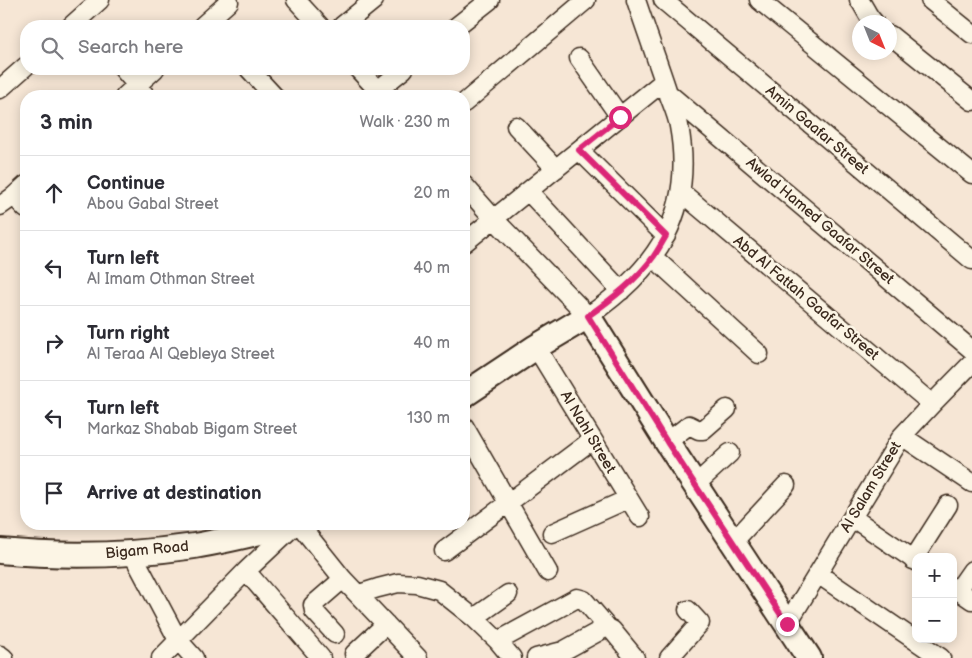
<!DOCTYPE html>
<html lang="en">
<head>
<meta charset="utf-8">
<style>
	:root { --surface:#fff; --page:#f2f2f3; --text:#2b2b33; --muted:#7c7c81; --line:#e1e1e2 }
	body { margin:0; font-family:"Balsamiq Sans",sans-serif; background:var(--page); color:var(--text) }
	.controls { position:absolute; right:15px; bottom:15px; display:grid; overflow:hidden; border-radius:10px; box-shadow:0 2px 12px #0003 }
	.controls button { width:45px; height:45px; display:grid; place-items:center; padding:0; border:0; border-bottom:1px solid var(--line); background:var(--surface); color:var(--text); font:25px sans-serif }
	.compass { position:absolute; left:852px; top:15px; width:45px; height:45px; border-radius:50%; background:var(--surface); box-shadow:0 2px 12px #0003; rotate:137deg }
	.stop { position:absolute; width:15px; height:15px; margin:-11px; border:4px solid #db2777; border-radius:50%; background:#fff }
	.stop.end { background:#db2777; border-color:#fff; box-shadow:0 1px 5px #0008 }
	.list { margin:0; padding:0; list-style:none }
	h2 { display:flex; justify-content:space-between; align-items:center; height:65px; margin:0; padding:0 20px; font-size:21px }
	h2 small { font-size:16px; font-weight:400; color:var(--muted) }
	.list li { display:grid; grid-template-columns:32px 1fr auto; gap:15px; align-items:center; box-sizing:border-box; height:75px; padding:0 20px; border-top:1px solid var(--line) }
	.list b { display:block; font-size:19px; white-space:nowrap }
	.list p { margin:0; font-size:16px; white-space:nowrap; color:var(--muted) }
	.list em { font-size:16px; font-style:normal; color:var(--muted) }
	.icon { flex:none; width:28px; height:28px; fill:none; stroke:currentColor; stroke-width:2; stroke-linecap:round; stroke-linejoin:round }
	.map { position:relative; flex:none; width:972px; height:658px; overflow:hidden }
	.search { position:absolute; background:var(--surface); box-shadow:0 2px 12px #0003; left:20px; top:20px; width:450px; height:55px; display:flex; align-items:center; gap:12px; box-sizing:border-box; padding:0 18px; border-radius:20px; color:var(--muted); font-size:19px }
	.panel { position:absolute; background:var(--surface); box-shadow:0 2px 12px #0003; left:20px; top:90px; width:450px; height:440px; border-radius:20px }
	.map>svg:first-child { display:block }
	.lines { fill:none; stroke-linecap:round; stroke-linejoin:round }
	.minor-casing { stroke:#3b2a1e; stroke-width:21 }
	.secondary-casing { stroke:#3b2a1e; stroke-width:28 }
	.minor { stroke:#fcf5e5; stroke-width:18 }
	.secondary { stroke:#fcf5e5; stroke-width:24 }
	.route { stroke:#db2777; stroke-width:6 }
	.labels { text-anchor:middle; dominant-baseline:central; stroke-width:5; stroke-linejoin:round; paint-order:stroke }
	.street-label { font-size:15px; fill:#3b2a1e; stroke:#fcf5e5 }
</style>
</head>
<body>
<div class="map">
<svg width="972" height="658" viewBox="0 0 972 658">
	<rect width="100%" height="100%" fill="#f6e6d5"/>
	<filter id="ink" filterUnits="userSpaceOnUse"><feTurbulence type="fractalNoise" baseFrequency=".02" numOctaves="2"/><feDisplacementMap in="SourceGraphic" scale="10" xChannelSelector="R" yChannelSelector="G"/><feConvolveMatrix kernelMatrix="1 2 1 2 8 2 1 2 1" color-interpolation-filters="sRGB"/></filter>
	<g filter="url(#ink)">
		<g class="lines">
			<defs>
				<path id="minor" d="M296,0L320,26
					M663,0L972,260
					M759,0L972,174
					M859,0C865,7 867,16 874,22
					M930,0L972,34
					M71,26L100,0
					M202,26L229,2
					M342,26L374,0
					M457,26L490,0
					M890,35L972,101
					M579,58L620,117
					M123,69L146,96
					M249,69L274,96
					M358,69L383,96
					M0,89L26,66
					M378,90L404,69
					M668,93L972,350
					M125,96L155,69
					M464,103L586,0
					M516,126L556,169
					M579,150L666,236
					M464,185L494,219L588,316C657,269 695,213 679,126C677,114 671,102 667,90C657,60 646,30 636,0
					M528,191L621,291
					M681,192L932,404
					M14,196L26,209
					M0,206L14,196L26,185
					M464,243L664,81
					M653,257L759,354
					M536,347L640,517
					M464,426L548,572
					M902,436L972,483
					M667,442L689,425L699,430H703L727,409
					M695,485L730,453
					M853,518L916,561
					M299,524L343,579L418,658
					M552,533L628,499
					M733,542L786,485
					M444,551L592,440
					M132,553L178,640L194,658
					M913,560L948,505
					M246,571L321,658
					M818,574L941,658
					M953,587L972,600
					M958,590L972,570
					M359,594L378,588L398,583L417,584L439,590L474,618L498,641L512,658
					M474,618L508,594
					M787,624L902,436L932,404L972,363
					M335,634L314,611L313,605L343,579
					M498,641L577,598L584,600L608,628
					M354,654L386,624
					M0,655L4,658
					M161,658L246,571L296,524
					M536,658L563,651L603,629L608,628L612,630L635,658
					M669,658L700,623L688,610"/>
				<path id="secondary" d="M464,395L536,347L588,316L667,442L809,658
					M0,551C63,557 125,556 187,547C223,542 257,533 292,524"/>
			</defs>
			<!-- minor casing -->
			<use href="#minor" class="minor-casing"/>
			<!-- secondary casing -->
			<use href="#secondary" class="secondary-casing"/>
			<!-- minor -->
			<use href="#minor" class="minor"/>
			<!-- secondary -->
			<use href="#secondary" class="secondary"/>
		</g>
	</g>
	<g class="lines" filter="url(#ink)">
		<!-- route -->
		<path class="route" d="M620,117L579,150L666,236C662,243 658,250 654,256C637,280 612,299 588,316L667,442L787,624"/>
	</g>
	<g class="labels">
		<!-- street labels -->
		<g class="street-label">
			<text transform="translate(817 130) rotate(40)">Amin Gaafar Street</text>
			<text transform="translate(820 221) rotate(40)">Awlad Hamed Gaafar Street</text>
			<text transform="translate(806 298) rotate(40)">Abd Al Fattah Gaafar Street</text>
			<text transform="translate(588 432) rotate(59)">Al Nahl Street</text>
			<text transform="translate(871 487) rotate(-59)">Al Salam Street</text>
			<text transform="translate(147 550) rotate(-5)">Bigam Road</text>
		</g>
	</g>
</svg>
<div class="controls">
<button>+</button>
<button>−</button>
</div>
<svg class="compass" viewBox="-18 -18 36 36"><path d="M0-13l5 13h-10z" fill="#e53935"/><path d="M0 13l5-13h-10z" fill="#7c7c81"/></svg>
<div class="stop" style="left:620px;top:117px"></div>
<div class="stop end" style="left:787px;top:624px"></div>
<div class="search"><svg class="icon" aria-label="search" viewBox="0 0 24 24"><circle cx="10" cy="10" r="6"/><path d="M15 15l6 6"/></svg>Search here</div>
<section class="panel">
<h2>3 min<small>Walk · 230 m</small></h2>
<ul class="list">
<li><svg class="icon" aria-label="ahead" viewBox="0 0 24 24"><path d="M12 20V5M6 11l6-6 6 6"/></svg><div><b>Continue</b><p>Abou Gabal Street</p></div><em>20 m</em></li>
<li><svg class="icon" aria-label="left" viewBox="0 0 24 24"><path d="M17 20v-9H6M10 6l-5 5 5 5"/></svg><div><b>Turn left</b><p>Al Imam Othman Street</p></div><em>40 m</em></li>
<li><svg class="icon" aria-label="right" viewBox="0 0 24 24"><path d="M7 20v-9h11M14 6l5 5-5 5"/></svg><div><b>Turn right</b><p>Al Teraa Al Qebleya Street</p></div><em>40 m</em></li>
<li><svg class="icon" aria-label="left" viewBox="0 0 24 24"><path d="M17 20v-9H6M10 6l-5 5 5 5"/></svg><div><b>Turn left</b><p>Markaz Shabab Bigam Street</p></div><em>130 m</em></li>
<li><svg class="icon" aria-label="arrive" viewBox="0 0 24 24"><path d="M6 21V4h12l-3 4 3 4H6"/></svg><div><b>Arrive at destination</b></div></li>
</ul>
</section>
</div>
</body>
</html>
